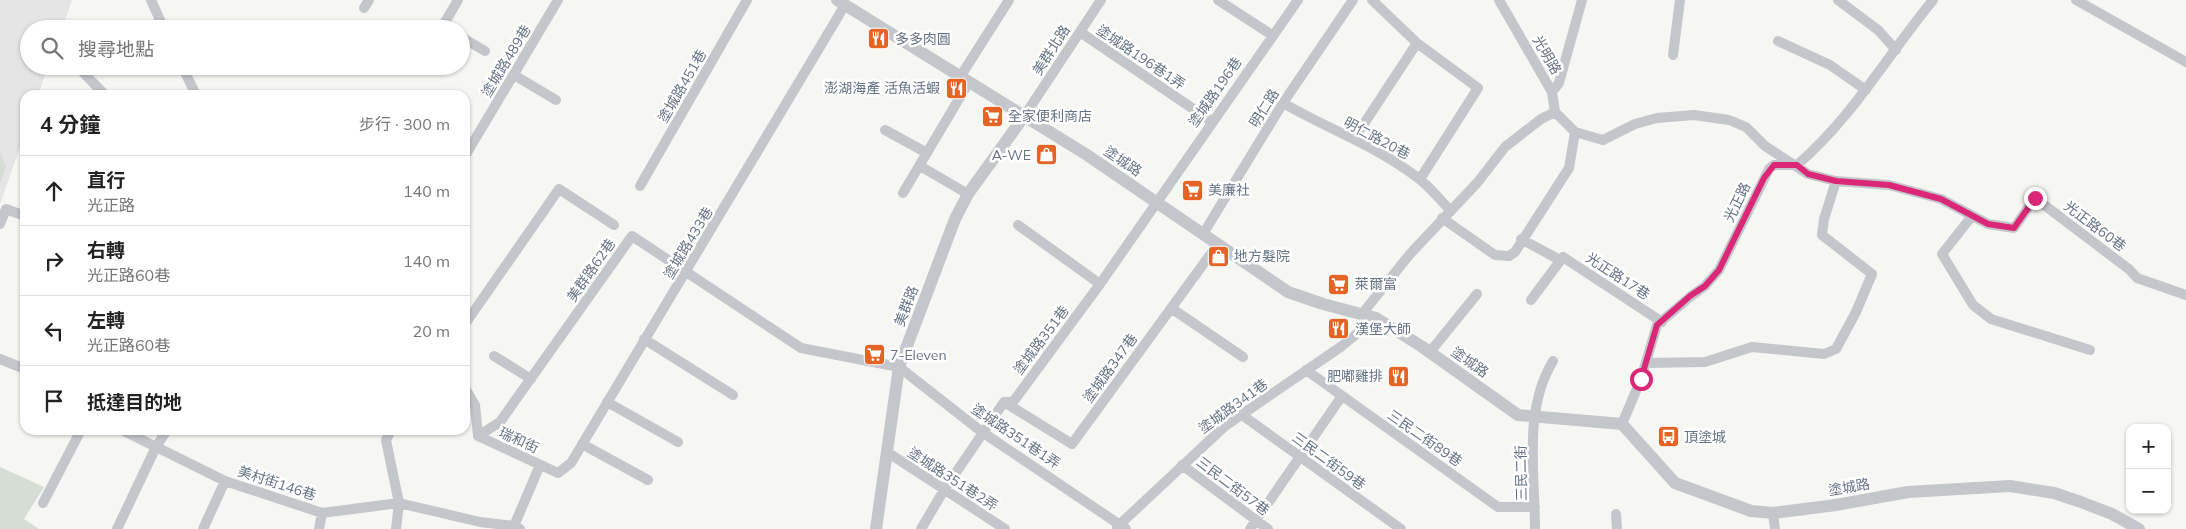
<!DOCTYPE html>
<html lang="zh-TW">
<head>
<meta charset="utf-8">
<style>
	:root { --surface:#fff; --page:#f2f2f2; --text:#222; --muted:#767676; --line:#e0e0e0 }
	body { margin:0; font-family:Mulish,"Noto Sans TC",sans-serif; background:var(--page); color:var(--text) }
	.controls { position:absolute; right:15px; bottom:15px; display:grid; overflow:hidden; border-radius:10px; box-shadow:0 1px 4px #0004 }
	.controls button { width:45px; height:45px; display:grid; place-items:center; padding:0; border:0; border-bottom:1px solid var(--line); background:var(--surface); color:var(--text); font:25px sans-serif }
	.stop { position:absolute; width:15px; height:15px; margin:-11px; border:4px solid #db2777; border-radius:50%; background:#fff }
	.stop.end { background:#db2777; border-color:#fff; box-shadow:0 1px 5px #0008 }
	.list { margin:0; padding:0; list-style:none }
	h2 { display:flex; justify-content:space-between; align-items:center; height:65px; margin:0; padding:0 20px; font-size:21px }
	h2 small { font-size:16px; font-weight:400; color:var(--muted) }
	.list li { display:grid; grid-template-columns:32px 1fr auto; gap:15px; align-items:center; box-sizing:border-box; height:70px; padding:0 20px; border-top:1px solid var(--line) }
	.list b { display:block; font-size:19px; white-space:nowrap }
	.list p { margin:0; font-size:16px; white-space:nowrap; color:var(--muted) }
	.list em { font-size:16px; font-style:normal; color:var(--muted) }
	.icon { flex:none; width:28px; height:28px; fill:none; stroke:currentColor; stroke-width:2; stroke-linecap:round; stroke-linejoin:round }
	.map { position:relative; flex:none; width:2186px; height:529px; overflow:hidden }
	.search { position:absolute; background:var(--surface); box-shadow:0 1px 4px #0004; left:20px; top:20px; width:450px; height:55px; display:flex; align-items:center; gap:12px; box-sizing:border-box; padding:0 18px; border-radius:28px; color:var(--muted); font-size:19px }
	.panel { position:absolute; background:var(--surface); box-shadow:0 1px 4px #0004; left:20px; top:90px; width:450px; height:345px; border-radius:15px }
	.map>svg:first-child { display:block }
	.built { fill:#e4e5e4 }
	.green { fill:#d6ddd4 }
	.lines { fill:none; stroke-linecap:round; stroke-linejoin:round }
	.minor { stroke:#c3c6ca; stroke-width:10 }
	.tertiary { stroke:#c3c6ca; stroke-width:12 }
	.route { stroke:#db2777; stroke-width:6 }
	.labels { text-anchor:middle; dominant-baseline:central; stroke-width:5; stroke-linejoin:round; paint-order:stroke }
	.poi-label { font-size:14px; fill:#657384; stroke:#fff; text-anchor:start }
	.street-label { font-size:14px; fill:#657384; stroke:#fff }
</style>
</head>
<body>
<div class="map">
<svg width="2186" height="529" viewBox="0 0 2186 529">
	<rect width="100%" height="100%" fill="#f6f6f3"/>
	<!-- built -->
	<path class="built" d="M0,0H72L62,29H29V66H48L38,95H25V133L0,204Z"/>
	<!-- green -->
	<path class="green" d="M0,151L6,167L0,184Z
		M0,467L44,487L24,519L39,529H0Z"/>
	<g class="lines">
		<!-- minor -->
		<path class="minor" d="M151,0L164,29
			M1218,0L1272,35
			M1372,0L1417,43L1478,88L1420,179
			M1499,0L1552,92L1555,112L1575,132L1603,140L1635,124L1657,118L1694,115L1729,120L1746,127L1765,146L1808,174L1836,181L1889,185L1941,199L1988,224L2014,228L2035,198L2130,270L2137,278L2186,295
			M1838,0L1878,30L1896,50
			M2076,0L2186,62
			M364,8L369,0
			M441,29L458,0
			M1080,32L1211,121
			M461,37L485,51
			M1778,41L1830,65L1866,90
			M1673,55L1680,0
			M77,66L105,95
			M182,66L196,95
			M514,75L556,100
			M960,77L1009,0
			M1552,92L1559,83L1582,0
			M1283,103C1326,128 1374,145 1414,175C1428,184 1438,198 1450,210
			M1025,115L1101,0
			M885,130L927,153
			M1354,139L1417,43
			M465,156L558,0
			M920,166L968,194
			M640,186L747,0
			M903,193L969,82
			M1972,216L1942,254L1973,305L1991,319L2090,350
			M1442,218L1495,255L1509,256L1515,252L1569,168L1575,132
			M0,224L6,209L25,216
			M1018,225L1100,284
			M1203,234L1283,103L1353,0
			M1521,239L1560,260
			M1531,300L1563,257L1662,322
			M1171,308L1243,357
			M1362,314L1410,254L1477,183L1505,147L1541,119L1555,112
			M465,324L559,189L614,225
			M644,339L733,395
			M1430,352L1477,294
			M494,356L531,379
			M0,359L25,369
			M1646,363L1705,362L1752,347L1824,354L1836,349L1856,312L1872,274L1822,235L1824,219L1836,181
			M1306,370L1498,507H1535
			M465,388L475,405L478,436L558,473L571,463L845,5
			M607,402L678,442
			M1004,402H1013L1100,284L1298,0
			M1004,402L1072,444L1218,244
			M1242,415L1401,529
			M1622,424L1641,379L1657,325L1690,297L1705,286L1719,270L1769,169L1774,165H1797C1852,118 1887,56 1933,0
			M122,430L225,481L322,513L399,503L480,522L514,526L520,529
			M391,430L386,440L399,503L396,529
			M478,436L500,422L632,236L801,348L899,367L982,432L1126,529
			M582,444L648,480
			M887,452L1005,529
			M1182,465L1268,529
			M43,503L81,430
			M1773,513L1775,529
			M1616,514L1617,529
			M514,526L540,465
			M1117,527L1225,426L1342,346L1376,318
			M117,529L156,447L167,430
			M203,529L225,481
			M319,529L322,513
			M921,529L944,490L1004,402
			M1250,529L1342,396
			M1535,529C1535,474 1523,410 1553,361"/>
		<!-- tertiary -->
		<path class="tertiary" d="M837,0L1087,155L1288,292L1323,304L1376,318L1421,346L1518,415L1622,424L1675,483L1751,511L1773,513L1836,505L1908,492L2010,486L2054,493L2081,502L2112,514L2139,529
			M876,529L899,367L955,219L968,194L1025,115"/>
	</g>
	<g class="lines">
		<!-- route -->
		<path class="route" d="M1641,379L1657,325L1690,296L1705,286L1719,270L1764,178L1774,165H1797L1808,174L1836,181L1889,185L1941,199L1988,224L2014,228L2035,198"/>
	</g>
	<!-- icons -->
	<defs>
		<symbol id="restaurant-square" viewBox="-11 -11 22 22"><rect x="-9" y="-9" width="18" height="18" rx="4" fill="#e56324" stroke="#fff"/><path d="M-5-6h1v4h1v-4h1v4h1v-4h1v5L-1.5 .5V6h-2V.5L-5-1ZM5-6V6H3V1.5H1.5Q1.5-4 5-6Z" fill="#fff"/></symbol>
		<symbol id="supermarket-square" viewBox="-11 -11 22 22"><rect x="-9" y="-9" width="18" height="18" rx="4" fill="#e56324" stroke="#fff"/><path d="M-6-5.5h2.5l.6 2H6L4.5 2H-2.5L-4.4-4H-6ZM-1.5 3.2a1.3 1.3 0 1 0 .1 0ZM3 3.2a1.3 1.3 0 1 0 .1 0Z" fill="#fff"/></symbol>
		<symbol id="shop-square" viewBox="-11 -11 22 22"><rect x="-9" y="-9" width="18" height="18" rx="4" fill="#e56324" stroke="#fff"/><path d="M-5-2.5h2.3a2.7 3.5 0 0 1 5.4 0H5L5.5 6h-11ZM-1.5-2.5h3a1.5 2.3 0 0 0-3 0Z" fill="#fff"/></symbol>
		<symbol id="bus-square" viewBox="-11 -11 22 22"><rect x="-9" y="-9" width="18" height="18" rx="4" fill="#e56324" stroke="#fff"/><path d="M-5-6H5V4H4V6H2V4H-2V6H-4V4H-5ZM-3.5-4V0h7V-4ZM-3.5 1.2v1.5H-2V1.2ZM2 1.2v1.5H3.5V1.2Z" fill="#fff"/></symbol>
	</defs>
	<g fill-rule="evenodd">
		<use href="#restaurant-square" x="866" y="26" width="25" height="25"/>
		<use href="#restaurant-square" x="944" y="76" width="25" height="25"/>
		<use href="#supermarket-square" x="980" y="104" width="25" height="25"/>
		<use href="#shop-square" x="1034" y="142" width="25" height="25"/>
		<use href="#supermarket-square" x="1180" y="178" width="25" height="25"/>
		<use href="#shop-square" x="1206" y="244" width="25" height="25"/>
		<use href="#supermarket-square" x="1326" y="272" width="25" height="25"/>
		<use href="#restaurant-square" x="1326" y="316" width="25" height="25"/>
		<use href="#supermarket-square" x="862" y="342" width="25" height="25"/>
		<use href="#restaurant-square" x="1386" y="364" width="25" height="25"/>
		<use href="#bus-square" x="1656" y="424" width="25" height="25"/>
	</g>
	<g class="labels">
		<!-- poi labels -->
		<g class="poi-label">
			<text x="895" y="39">多多肉圓</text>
			<text x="940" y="88" text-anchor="end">澎湖海產 活魚活蝦</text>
			<text x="1008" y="116">全家便利商店</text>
			<text x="1031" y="155" text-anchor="end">A-WE</text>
			<text x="1208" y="190">美廉社</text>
			<text x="1234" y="256">地方髮院</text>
			<text x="1355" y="284">萊爾富</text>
			<text x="1355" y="329">漢堡大師</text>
			<text x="890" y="355">7-Eleven</text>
			<text x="1383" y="376" text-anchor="end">肥嘟雞排</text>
			<text x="1684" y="437">頂塗城</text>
		</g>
		<!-- street labels -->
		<g class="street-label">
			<text transform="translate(1051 50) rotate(-57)">美群北路</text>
			<text transform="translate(1547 55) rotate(60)">光明路</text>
			<text transform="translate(1141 57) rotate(34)">塗城路196巷1弄</text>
			<text transform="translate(506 61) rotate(-59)">塗城路489巷</text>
			<text transform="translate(682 86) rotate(-60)">塗城路451巷</text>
			<text transform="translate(1215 92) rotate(-55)">塗城路196巷</text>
			<text transform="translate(1264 108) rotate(-58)">明仁路</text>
			<text transform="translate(1377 138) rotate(28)">明仁路20巷</text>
			<text transform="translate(1123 161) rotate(34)">塗城路</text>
			<text transform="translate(1737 202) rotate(-64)">光正路</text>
			<text transform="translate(2095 226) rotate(37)">光正路60巷</text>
			<text transform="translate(688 243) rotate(-59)">塗城路433巷</text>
			<text transform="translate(591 270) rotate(-55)">美群路62巷</text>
			<text transform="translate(1618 276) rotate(33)">光正路17巷</text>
			<text transform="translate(906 306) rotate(-69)">美群路</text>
			<text transform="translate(1041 340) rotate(-53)">塗城路351巷</text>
			<text transform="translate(1470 362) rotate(35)">塗城路</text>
			<text transform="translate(1110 368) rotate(-54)">塗城路347巷</text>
			<text transform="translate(1233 406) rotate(-36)">塗城路341巷</text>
			<text transform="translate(1016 436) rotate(34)">塗城路351巷1弄</text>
			<text transform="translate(1425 438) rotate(35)">三民二街89巷</text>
			<text transform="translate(519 440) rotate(25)">瑞和街</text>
			<text transform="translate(1329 461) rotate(36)">三民二街59巷</text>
			<text transform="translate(1521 473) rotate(-91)">三民二街</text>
			<text transform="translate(953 479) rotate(33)">塗城路351巷2弄</text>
			<text transform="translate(277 483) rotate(18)">美村街146巷</text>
			<text transform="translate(1233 486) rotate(37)">三民二街57巷</text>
			<text transform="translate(1849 487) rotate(-10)">塗城路</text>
		</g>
	</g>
</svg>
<div class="controls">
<button>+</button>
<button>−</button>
</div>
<div class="stop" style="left:1641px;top:379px"></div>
<div class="stop end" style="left:2035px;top:198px"></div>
<div class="search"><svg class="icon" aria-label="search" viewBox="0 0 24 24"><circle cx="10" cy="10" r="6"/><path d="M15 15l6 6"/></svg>搜尋地點</div>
<section class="panel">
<h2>4 分鐘<small>步行 · 300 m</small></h2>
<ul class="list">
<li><svg class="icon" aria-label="ahead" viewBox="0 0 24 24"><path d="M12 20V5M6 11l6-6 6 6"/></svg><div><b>直行</b><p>光正路</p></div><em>140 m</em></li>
<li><svg class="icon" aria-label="right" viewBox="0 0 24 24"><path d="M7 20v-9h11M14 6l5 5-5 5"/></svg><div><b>右轉</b><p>光正路60巷</p></div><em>140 m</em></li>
<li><svg class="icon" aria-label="left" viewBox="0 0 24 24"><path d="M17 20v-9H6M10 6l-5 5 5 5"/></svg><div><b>左轉</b><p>光正路60巷</p></div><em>20 m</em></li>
<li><svg class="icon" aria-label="arrive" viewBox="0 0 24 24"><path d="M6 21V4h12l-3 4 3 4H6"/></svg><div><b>抵達目的地</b></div></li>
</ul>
</section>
</div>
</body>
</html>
